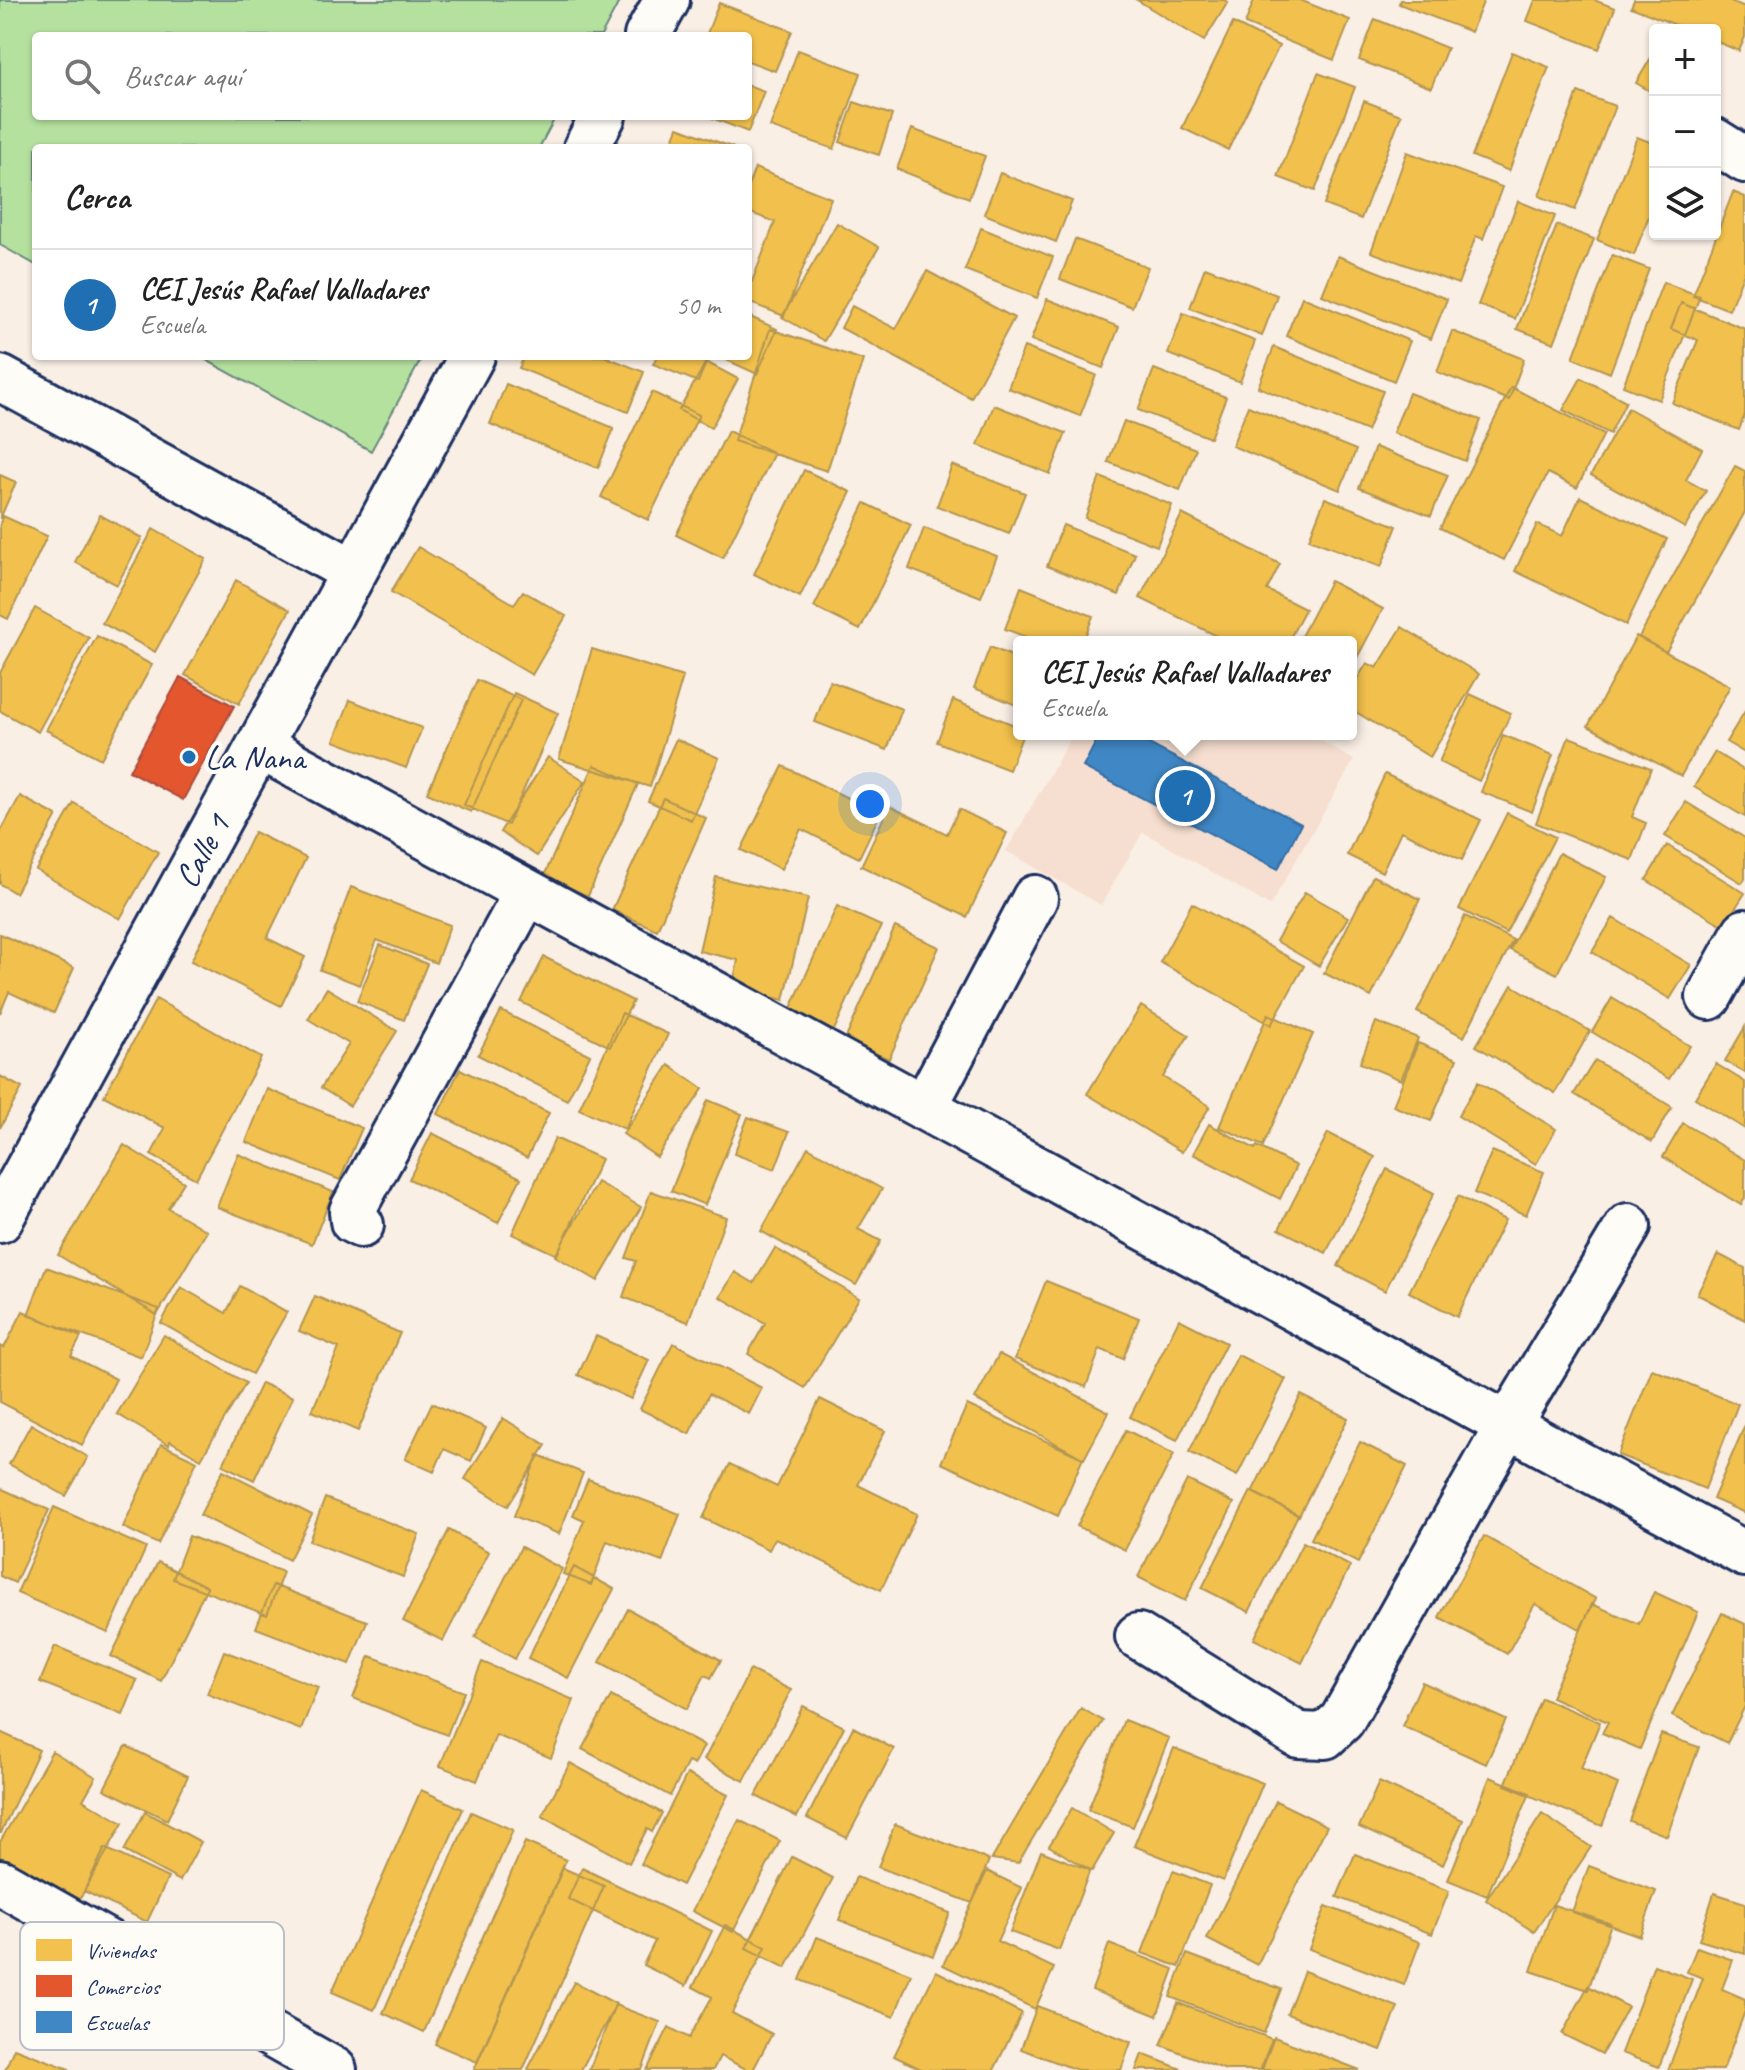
<!DOCTYPE html>
<html lang="es">
<head>
<meta charset="utf-8">
<style>
	:root { --surface:#fff; --page:#f6f6f6; --text:#222; --muted:#767676; --line:#e0e0e0; --accent:#1f6fb2 }
	body { margin:0; font-family:Caveat,sans-serif; background:var(--page); color:var(--text) }
	.controls { position:absolute; right:24px; top:24px; display:grid; overflow:hidden; border-radius:8px; box-shadow:0 2px 6px #0004 }
	.controls button { width:72px; height:72px; display:grid; place-items:center; padding:0; border:0; border-bottom:2px solid var(--line); background:var(--surface); color:var(--text); font:40px sans-serif }
	.you { position:absolute; left:870px; top:804px; width:28px; height:28px; margin:-20px; border:6px solid #fff; border-radius:50%; background:#1a73e8; box-shadow:0 0 0 12px #1a73e833 }
	.badge { display:grid; place-items:center; width:52px; height:52px; border-radius:50%; background:var(--accent); color:#fff; font-size:26px; font-weight:700 }
	.pin { position:absolute; translate:-50% -50%; border:4px solid #fff; box-shadow:0 2px 8px #0006 }
	.popup { position:absolute; left:1013px; top:636px; width:344px; height:104px; box-sizing:border-box; display:grid; place-content:center; border-radius:8px; background:var(--surface); filter:drop-shadow(0 2px 6px #0005); font-size:26px; white-space:nowrap; color:var(--muted) }
	.popup b { font-size:30px; color:var(--text) }
	.popup::after { content:''; position:absolute; left:50%; top:100%; margin-left:-16px; border:16px solid transparent; border-top-color:var(--surface) }
	.list { margin:0; padding:0; list-style:none }
	h2 { display:flex; justify-content:space-between; align-items:center; height:104px; margin:0; padding:0 32px; font-size:34px }
	h2 small { font-size:26px; font-weight:400; color:var(--muted) }
	.list li { display:grid; grid-template-columns:52px 1fr auto; gap:24px; align-items:center; box-sizing:border-box; height:112px; padding:0 32px; border-top:2px solid var(--line) }
	.list b { display:block; font-size:30px; white-space:nowrap }
	.list p { margin:0; font-size:26px; white-space:nowrap; color:var(--muted) }
	.list em { font-size:26px; font-style:normal; color:var(--muted) }
	.icon { flex:none; width:44px; height:44px; fill:none; stroke:currentColor; stroke-width:2; stroke-linecap:round; stroke-linejoin:round }
	.map { position:relative; flex:none; width:1745px; height:2070px; overflow:hidden }
	.search { position:absolute; background:var(--surface); box-shadow:0 2px 6px #0004; left:32px; top:32px; width:720px; height:88px; display:flex; align-items:center; gap:20px; box-sizing:border-box; padding:0 28px; border-radius:8px; color:var(--muted); font-size:30px }
	.panel { position:absolute; background:var(--surface); box-shadow:0 2px 6px #0004; left:32px; top:144px; width:720px; height:216px; border-radius:8px }
	.map>svg:first-child { display:block }
	.built { fill:#f6dfd0 }
	.green { fill:#b5e19f; stroke:#68887e; stroke-width:2 }
	.homes { fill:#f2c14e; stroke:#b29553; stroke-width:2 }
	.shops { fill:#e4572e; stroke:#a84b3c; stroke-width:2 }
	.schools { fill:#3f88c5; stroke:#346da6; stroke-width:2 }
	.lines { fill:none; stroke-linecap:round; stroke-linejoin:round }
	.street-casing { stroke:#1b2f5e; stroke-width:50 }
	.street { stroke:#fdfcf7; stroke-width:44 }
	.poi-dot { fill:#1f6fb2; stroke:#fdfcf7; stroke-width:3 }
	.labels { text-anchor:middle; dominant-baseline:central; stroke-width:8; stroke-linejoin:round; paint-order:stroke }
	.poi-label { font-size:34px; fill:#1b2f5e; stroke:#fdfcf7; text-anchor:start }
	.street-label { font-size:34px; fill:#1b2f5e; stroke:#fdfcf7 }
	.key { fill:#fdfcf7; stroke:#b9bec9; stroke-width:2 }
	.key-label { font-size:22px; fill:#1b2f5e }
</style>
</head>
<body>
<div class="map">
<svg width="1745" height="2070" viewBox="0 0 1745 2070">
	<rect width="100%" height="100%" fill="#faefe5"/>
	<filter id="ink" filterUnits="userSpaceOnUse"><feTurbulence type="fractalNoise" baseFrequency=".0125" numOctaves="2"/><feDisplacementMap in="SourceGraphic" scale="16" xChannelSelector="R" yChannelSelector="G"/><feConvolveMatrix kernelMatrix="1 2 1 2 8 2 1 2 1" color-interpolation-filters="sRGB"/></filter>
	<g filter="url(#ink)">
		<!-- built -->
		<path class="built" d="M1073,734H1309L1354,760L1270,906L1143,832L1101,905L1006,851Z"/>
		<!-- green -->
		<path class="green" d="M0,0H620L601,36H36V116H556L539,148H36V265L0,245Z
			M199,356H423L371,451Z"/>
		<!-- homes -->
		<path class="homes" d="M1137,0H1224L1228,2L1204,41Z
			M1254,0H1300L1350,20L1334,60L1245,24Z
			M1400,0H1484L1471,32L1399,4Z
			M1535,0H1594L1615,8L1599,49L1527,21Z
			M1634,0H1728L1745,7V37L1739,51L1715,41V30H1688L1631,7Z
			M719,3L792,31L775,71L748,61V36H706Z
			M1375,19L1447,48L1431,88L1359,60Z
			M1233,23L1279,46L1228,150L1182,128Z
			M798,50L861,73L834,149L770,127Z
			M1655,51V94L1636,83Z
			M1512,52L1549,67L1509,171L1472,156Z
			M1318,73L1355,87L1315,191L1278,177Z
			M748,85L764,91L748,132L707,116H748Z
			M1578,92L1615,106L1575,210L1539,196Z
			M1364,101L1401,115L1361,219L1324,205Z
			M854,102L892,115L879,155L840,142Z
			M678,127L734,148H670Z
			M912,129L985,156L969,198L897,169Z
			M1637,137L1655,144V200L1634,255L1597,240Z
			M1407,152L1502,187L1483,239L1476,236L1458,284L1371,252Z
			M755,168L831,198L784,316L748,302V292L775,222L748,212V186Z
			M1000,173L1072,201L1056,242L984,214Z
			M1733,192L1745,197V270L1729,310L1693,296Z
			M1518,201L1555,216L1515,319L1478,305Z
			M837,223L879,247L824,341L782,317Z
			M1557,225L1594,239L1554,343L1517,329Z
			M981,228L1053,257L1037,298L965,270Z
			M1075,239L1148,267L1132,307L1060,279Z
			M1612,255L1649,269L1610,373L1573,358Z
			M1338,256L1447,299L1431,339L1322,295Z
			M1205,267L1277,295L1262,336L1190,308Z
			M927,271L1014,318L971,398L841,328L852,306L896,329Z
			M1663,282L1700,296L1659,400L1623,386Z
			M1302,297L1410,341L1394,381L1286,336Z
			M1047,299L1119,327L1103,368L1031,340Z
			M1681,303L1745,329V414L1739,430L1672,403L1698,340L1671,329Z
			M1183,313L1255,341L1240,382L1168,354Z
			M748,316L777,329L757,374L718,356H748Z
			M770,329L863,360L827,471L734,441Z
			M1452,331L1524,359L1509,400L1437,372Z
			M1024,347L1096,375L1080,416L1008,388Z
			M1274,347L1383,391L1367,431L1258,387Z
			M524,356H604L644,372L628,412L519,368Z
			M657,356H709L698,382L653,364Z
			M706,362L738,379L711,428L679,410Z
			M1154,369L1226,397L1210,438L1138,410Z
			M1581,378L1626,401L1610,434L1563,410Z
			M506,384L614,428L598,468L490,424Z
			M1511,387L1604,434L1577,488L1548,473L1504,560L1440,528Z
			M652,392L699,415L648,520L601,497Z
			M1409,393L1481,420L1465,461L1393,433Z
			M994,405L1066,433L1050,474L978,445Z
			M1248,406L1356,450L1340,490L1232,446Z
			M1628,408L1702,449L1686,480L1706,491L1685,528L1591,475Z
			M1124,421L1196,449L1180,490L1108,462Z
			M728,431L774,453L723,558L676,535Z
			M1375,447L1448,475L1431,516L1359,488Z
			M952,465L1025,493L1009,534L937,506Z
			M1735,466L1745,471V512L1666,652L1639,637Z
			M804,470L851,492L800,597L754,574Z
			M0,475L16,482L0,519Z
			M1100,477L1172,505L1157,546L1085,518Z
			M1580,497L1667,539L1626,625L1515,571L1537,524L1562,536Z
			M1325,498L1397,526L1381,567L1309,539Z
			M865,503L911,525L860,630L814,607Z
			M1182,514L1280,564L1267,590L1305,609L1288,642H1229L1140,598Z
			M100,515L142,538L117,585L75,562Z
			M3,516L47,536L8,619L0,615V523Z
			M1063,525L1135,554L1119,595L1047,566Z
			M924,528L997,556L981,597L909,569Z
			M153,529L206,559L155,652L102,623Z
			M418,547L514,604L523,591L566,616L532,675L391,592Z
			M236,580L290,610L239,704L185,675Z
			M1330,581L1383,609L1351,669V642H1298Z
			M1021,587L1093,616L1083,642H1039L1005,629Z
			M35,608L89,638L38,732L0,711V673Z
			M1402,627L1479,674L1430,757L1351,709V689L1367,663L1377,668Z
			M97,636L152,665L101,759L46,730Z
			M1636,636L1730,686L1681,776L1588,726Z
			M990,647L1019,659V706L974,688Z
			M592,649L683,677L650,787L559,759Z
			M477,680L521,700L471,812L427,793Z
			M830,681L902,709L887,750L815,722Z
			M514,693L558,713L508,825L464,805Z
			M1470,694L1511,713L1479,781L1439,762Z
			M350,700L422,728L406,768L334,741Z
			M953,700L1019,727V734H1023L1009,770L937,742Z
			M1745,711V753L1726,742Z
			M1503,735L1553,755L1532,812L1481,792Z
			M1569,737L1651,768L1632,817L1646,823L1632,860L1536,823Z
			M676,739L719,758L691,820L648,801Z
			M1715,752L1745,771V817L1694,787Z
			M548,757L585,781L537,856L500,832Z
			M594,765L638,784L588,896L544,876Z
			M783,766L880,814L859,858L801,829L781,869L741,850Z
			M1385,774L1481,820L1462,860L1401,831L1382,872L1347,855Z
			M20,796L57,816L15,893L0,884V833Z
			M663,798L706,818L657,930L612,910Z
			M1686,802L1745,838V879L1742,883L1665,836Z
			M74,803L158,852L120,919L36,870Z
			M889,806L947,834L959,809L1007,833L967,917L861,866Z
			M1507,813L1555,837L1506,933L1459,909Z
			M254,832L306,858L267,938L305,957L281,1006L191,961Z
			M1667,845L1745,893L1724,926L1646,880Z
			M1559,853L1606,877L1557,974L1510,950Z
			M1373,876L1420,899L1371,997L1324,973Z
			M716,877L808,898L784,1000L732,988L738,960L699,951Z
			M351,887L450,925L436,963L377,940L360,985L320,970Z
			M1305,892L1348,917L1319,966L1276,941Z
			M1192,903L1304,966L1271,1025L1160,962Z
			M837,906L881,926L831,1037L787,1017Z
			M1465,916L1513,940L1464,1037L1417,1012Z
			M1613,918L1691,965L1670,999L1592,952Z
			M895,927L939,947L889,1059L845,1040Z
			M0,934L74,968L54,1013L9,992L0,1013Z
			M380,945L427,964L404,1020L357,1001Z
			M544,957L633,1001L610,1047L521,1002Z
			M1512,985L1590,1031L1555,1093L1476,1046Z
			M327,988L397,1031L350,1106L321,1088L349,1044L308,1019Z
			M1612,998L1690,1046L1669,1079L1592,1032Z
			M156,999L261,1058L196,1179L151,1155L165,1128L104,1096Z
			M1141,1006L1189,1035L1163,1077L1210,1106L1182,1152L1087,1094Z
			M501,1011L590,1055L567,1100L478,1055Z
			M622,1013L668,1034L625,1129L579,1109Z
			M1268,1014L1313,1034L1263,1146L1219,1127Z
			M1376,1022L1418,1038L1401,1080L1360,1063Z
			M1745,1027V1073L1725,1061Z
			M1418,1043L1457,1059L1431,1121L1393,1106Z
			M1595,1060L1672,1107L1652,1142L1574,1094Z
			M1716,1064L1745,1082V1129L1695,1098Z
			M669,1065L703,1089L657,1157L623,1134Z
			M460,1069L549,1113L527,1158L438,1114Z
			M0,1076L22,1088L0,1128Z
			M1478,1082L1556,1129L1536,1164L1458,1116Z
			M267,1089L362,1128L340,1180L246,1142Z
			M708,1100L742,1114L705,1205L671,1191Z
			M748,1117L789,1132L775,1169L734,1154Z
			M1683,1123L1745,1160V1198L1741,1205L1663,1157Z
			M1209,1124L1255,1149L1257,1146L1296,1166L1280,1199L1193,1154Z
			M432,1133L521,1178L498,1223L409,1179Z
			M1328,1133L1375,1157L1326,1253L1279,1229Z
			M555,1138L601,1159L557,1255L512,1234Z
			M124,1145L184,1182L168,1208L207,1231L157,1315L58,1255Z
			M808,1147L882,1189L858,1229L881,1241L856,1285L761,1231Z
			M1492,1151L1544,1172L1526,1215L1474,1193Z
			M238,1154L333,1192L312,1244L217,1207Z
			M1387,1169L1434,1193L1385,1291L1338,1266Z
			M597,1182L641,1207L598,1281L555,1256Z
			M651,1191L726,1217L688,1322L623,1297L636,1261L626,1258Z
			M1458,1196L1505,1220L1457,1317L1409,1292Z
			M775,1248L859,1298L805,1388L748,1354L765,1323L720,1297L735,1272L754,1283Z
			M1718,1254L1745,1268V1320L1697,1294Z
			M46,1267L159,1309L141,1357L28,1315Z
			M1046,1281L1139,1318L1123,1359L1100,1349L1086,1387L1015,1359Z
			M240,1286L287,1312L252,1374L161,1323L181,1287L226,1313Z
			M315,1296L400,1333L358,1431L312,1411L339,1348L299,1331Z
			M23,1311L81,1337L71,1356L116,1379L82,1445L0,1402V1346L4,1348Z
			M1179,1319L1226,1343L1177,1440L1130,1417Z
			M164,1335L246,1383L201,1459L170,1441L169,1445L117,1414Z
			M596,1336L649,1360L631,1399L578,1375Z
			M673,1343L762,1388L749,1414L709,1394L689,1434L640,1409Z
			M999,1354L1109,1412L1084,1459L975,1399Z
			M1238,1355L1286,1379L1237,1476L1189,1452Z
			M1652,1369L1738,1404L1705,1489L1618,1455Z
			M261,1383L293,1397L254,1480L223,1465Z
			M1301,1395L1348,1418L1299,1516L1252,1492Z
			M820,1399L885,1431L858,1485L917,1514L881,1590L775,1538L769,1550L703,1518L730,1464L777,1487Z
			M432,1403L486,1428L471,1461L444,1449L434,1472L405,1459Z
			M967,1405L1083,1458L1058,1516L941,1463Z
			M503,1418L546,1445L508,1506L465,1479Z
			M31,1424L88,1457L66,1496L9,1464Z
			M1745,1425V1513L1713,1499Z
			M1126,1430L1174,1454L1125,1550L1077,1526Z
			M1360,1442L1407,1466L1358,1563L1311,1539Z
			M161,1444L197,1461L158,1544L123,1527Z
			M538,1455L583,1473L559,1534L514,1516Z
			M223,1470L312,1515L289,1560L200,1515Z
			M588,1479L680,1514L662,1562L607,1541L591,1585L563,1574L584,1520L573,1515Z
			M1187,1480L1234,1503L1185,1601L1138,1577Z
			M0,1488L49,1510L15,1583L0,1576Z
			M1251,1491L1298,1515L1249,1612L1202,1588Z
			M325,1498L419,1534L403,1577L309,1541Z
			M54,1507L146,1548L108,1633L17,1593Z
			M449,1530L489,1552L443,1641L403,1621Z
			M189,1536L283,1572L267,1615L173,1579Z
			M1484,1536L1596,1599L1580,1629L1535,1604L1507,1654L1439,1617Z
			M1303,1542L1350,1566L1302,1663L1254,1639Z
			M521,1547L562,1569L515,1659L475,1637Z
			M158,1562L207,1587L161,1681L111,1656Z
			M574,1567L614,1589L568,1678L528,1658Z
			M273,1585L367,1621L350,1664L256,1628Z
			M1654,1592L1698,1612L1640,1749L1602,1733L1608,1722L1551,1697L1592,1604L1639,1624Z
			M628,1609L721,1660L711,1678L705,1675L687,1709L600,1662Z
			M1722,1613L1745,1624V1706L1727,1743L1672,1716Z
			M55,1646L137,1680L123,1715L40,1682Z
			M224,1651L318,1687L301,1730L207,1694Z
			M370,1656L464,1692L447,1735L353,1698Z
			M482,1662L574,1700L551,1758L496,1735L477,1781L440,1766Z
			M750,1670L791,1690L744,1781L704,1760Z
			M1422,1682L1506,1720L1486,1764L1402,1726Z
			M611,1696L704,1746L694,1765L688,1762L670,1796L582,1749Z
			M1541,1698L1600,1722L1581,1768L1618,1784L1602,1826L1505,1785Z
			M803,1706L844,1727L797,1817L756,1796Z
			M1081,1708L1103,1721L1018,1863L992,1859Z
			M1124,1720L1169,1738L1133,1827L1088,1810Z
			M853,1727L894,1749L847,1838L807,1818Z
			M0,1732L39,1750L1,1833H0Z
			M1661,1734L1699,1747L1667,1836L1629,1821Z
			M126,1746L188,1776L167,1820L104,1789Z
			M1174,1748L1263,1783L1223,1881L1134,1846Z
			M52,1751L96,1777L83,1800L123,1823L77,1904L0,1860V1842Z
			M570,1763L662,1813L652,1832L647,1829L629,1863L542,1816Z
			M687,1774L728,1795L682,1885L641,1864Z
			M1490,1777L1530,1793L1487,1896L1448,1880Z
			M1379,1782L1463,1820L1443,1865L1359,1827Z
			M421,1790L463,1809L374,2010L332,1992Z
			M1276,1801L1327,1826L1257,1965L1207,1939Z
			M1072,1808L1114,1833L1092,1871L1049,1846Z
			M145,1812L201,1842L180,1881L124,1851Z
			M471,1812L513,1830L424,2032L383,2013Z
			M1542,1814L1591,1847L1534,1932L1486,1900Z
			M739,1820L780,1841L733,1932L692,1911Z
			M895,1824L989,1860L972,1903L878,1867Z
			M525,1842L566,1860L477,2062L435,2044Z
			M105,1848L168,1878L147,1922L84,1891Z
			M1041,1851L1090,1870L1059,1950L1010,1932Z
			M1355,1854L1449,1891L1432,1934L1337,1897Z
			M792,1857L833,1878L786,1968L746,1948Z
			M1589,1866L1656,1891L1640,1936L1572,1912Z
			M563,1868L604,1886L523,2070H474Z
			M582,1868L712,1931L686,1986L643,1965L655,1941L568,1899Z
			M987,1871L1022,1888L997,1941L1054,1968L1035,2009L943,1965Z
			M1173,1871L1210,1885L1179,1967L1142,1953Z
			M856,1877L950,1913L933,1956L839,1920Z
			M1714,1893L1745,1903V1954L1699,1940Z
			M1554,1905L1611,1924L1588,1990L1531,1971Z
			M1326,1906L1420,1942L1404,1985L1309,1949Z
			M725,1925L766,1947L732,2013L772,2034L753,2070H748L720,2056L713,2070H647L669,2027L689,2038L712,1997L693,1987Z
			M817,1937L911,1974L894,2017L800,1980Z
			M1109,1944L1174,1969L1157,2016L1092,1990Z
			M1697,1947L1733,1960L1722,1989L1745,1999V2011L1723,2070H1668L1703,1978L1687,1972Z
			M1187,1954L1281,1989L1264,2033L1170,1997Z
			M1654,1965L1692,1979L1659,2067L1621,2053Z
			M936,1971L1022,2013L994,2070H923L894,2056Z
			M1304,1971L1398,2007L1381,2050L1287,2014Z
			M574,1982L616,2004L581,2070H530L528,2069Z
			M1588,1986L1628,2007L1602,2054L1562,2034Z
			M1178,2003L1272,2039L1260,2070H1226L1161,2045Z
			M615,2005L660,2022L642,2070H589Z
			M1037,2006L1131,2042L1121,2070H1077L1021,2049Z
			M1274,2037L1360,2070H1262Z
			M14,2048L69,2069L68,2070H5Z
			M1142,2054L1184,2070H1136Z"/>
		<!-- shops -->
		<path class="shops" d="M180,677L234,706L183,800L129,771Z"/>
		<!-- schools -->
		<path class="schools" d="M1100,734H1130L1301,824L1278,869L1083,767Z"/>
		<g class="lines">
			<defs>
				<path id="street" d="M647,36L667,0
					M1715,141L1745,160
					M586,148L603,116
					M0,378L354,572
					M259,746L1745,1554
					M1709,997L1745,932
					M924,1108L1035,898
					M0,1220L472,356
					M361,1225L353,1221L352,1211L527,892
					M1138,1636L1298,1735L1325,1736L1342,1720L1508,1425L1628,1226
					M0,1882L334,2070"/>
			</defs>
			<!-- street casing -->
			<use href="#street" class="street-casing"/>
			<!-- street -->
			<use href="#street" class="street"/>
		</g>
	</g>
	<!-- markers -->
	<circle class="poi-dot" cx="189" cy="757" r="8"/>
	<g class="labels">
		<!-- poi labels -->
		<g class="poi-label">
			<text x="205" y="757">La Nana</text>
		</g>
		<!-- street labels -->
		<g class="street-label">
			<text transform="translate(202 851) rotate(-61)">Calle 1</text>
		</g>
	</g>
	<!-- legend -->
	<rect x="20" y="1922" width="264" height="128" rx="12" class="key"/>
	<rect x="36" y="1939" width="36" height="22" fill="#f2c14e"/>
	<rect x="36" y="1975" width="36" height="22" fill="#e4572e"/>
	<rect x="36" y="2011" width="36" height="22" fill="#3f88c5"/>
	<g class="key-label">
		<text x="86" y="1958">Viviendas</text>
		<text x="86" y="1994">Comercios</text>
		<text x="86" y="2030">Escuelas</text>
	</g>
</svg>
<div class="controls">
<button>+</button>
<button>−</button>
<button><svg class="icon" aria-label="layers" viewBox="0 0 24 24"><path d="M12 4l9 5-9 5-9-5zM3 14l9 5 9-5"/></svg></button>
</div>
<div class="you"></div>
<div class="pin badge" style="left:1185px;top:796px">1</div>
<div class="popup"><b>CEI Jesús Rafael Valladares</b>Escuela</div>
<div class="search"><svg class="icon" aria-label="search" viewBox="0 0 24 24"><circle cx="10" cy="10" r="6"/><path d="M15 15l6 6"/></svg>Buscar aquí</div>
<section class="panel">
<h2>Cerca<small></small></h2>
<ul class="list">
<li><span class="badge">1</span><div><b>CEI Jesús Rafael Valladares</b><p>Escuela</p></div><em>50 m</em></li>
</ul>
</section>
</div>
</body>
</html>
